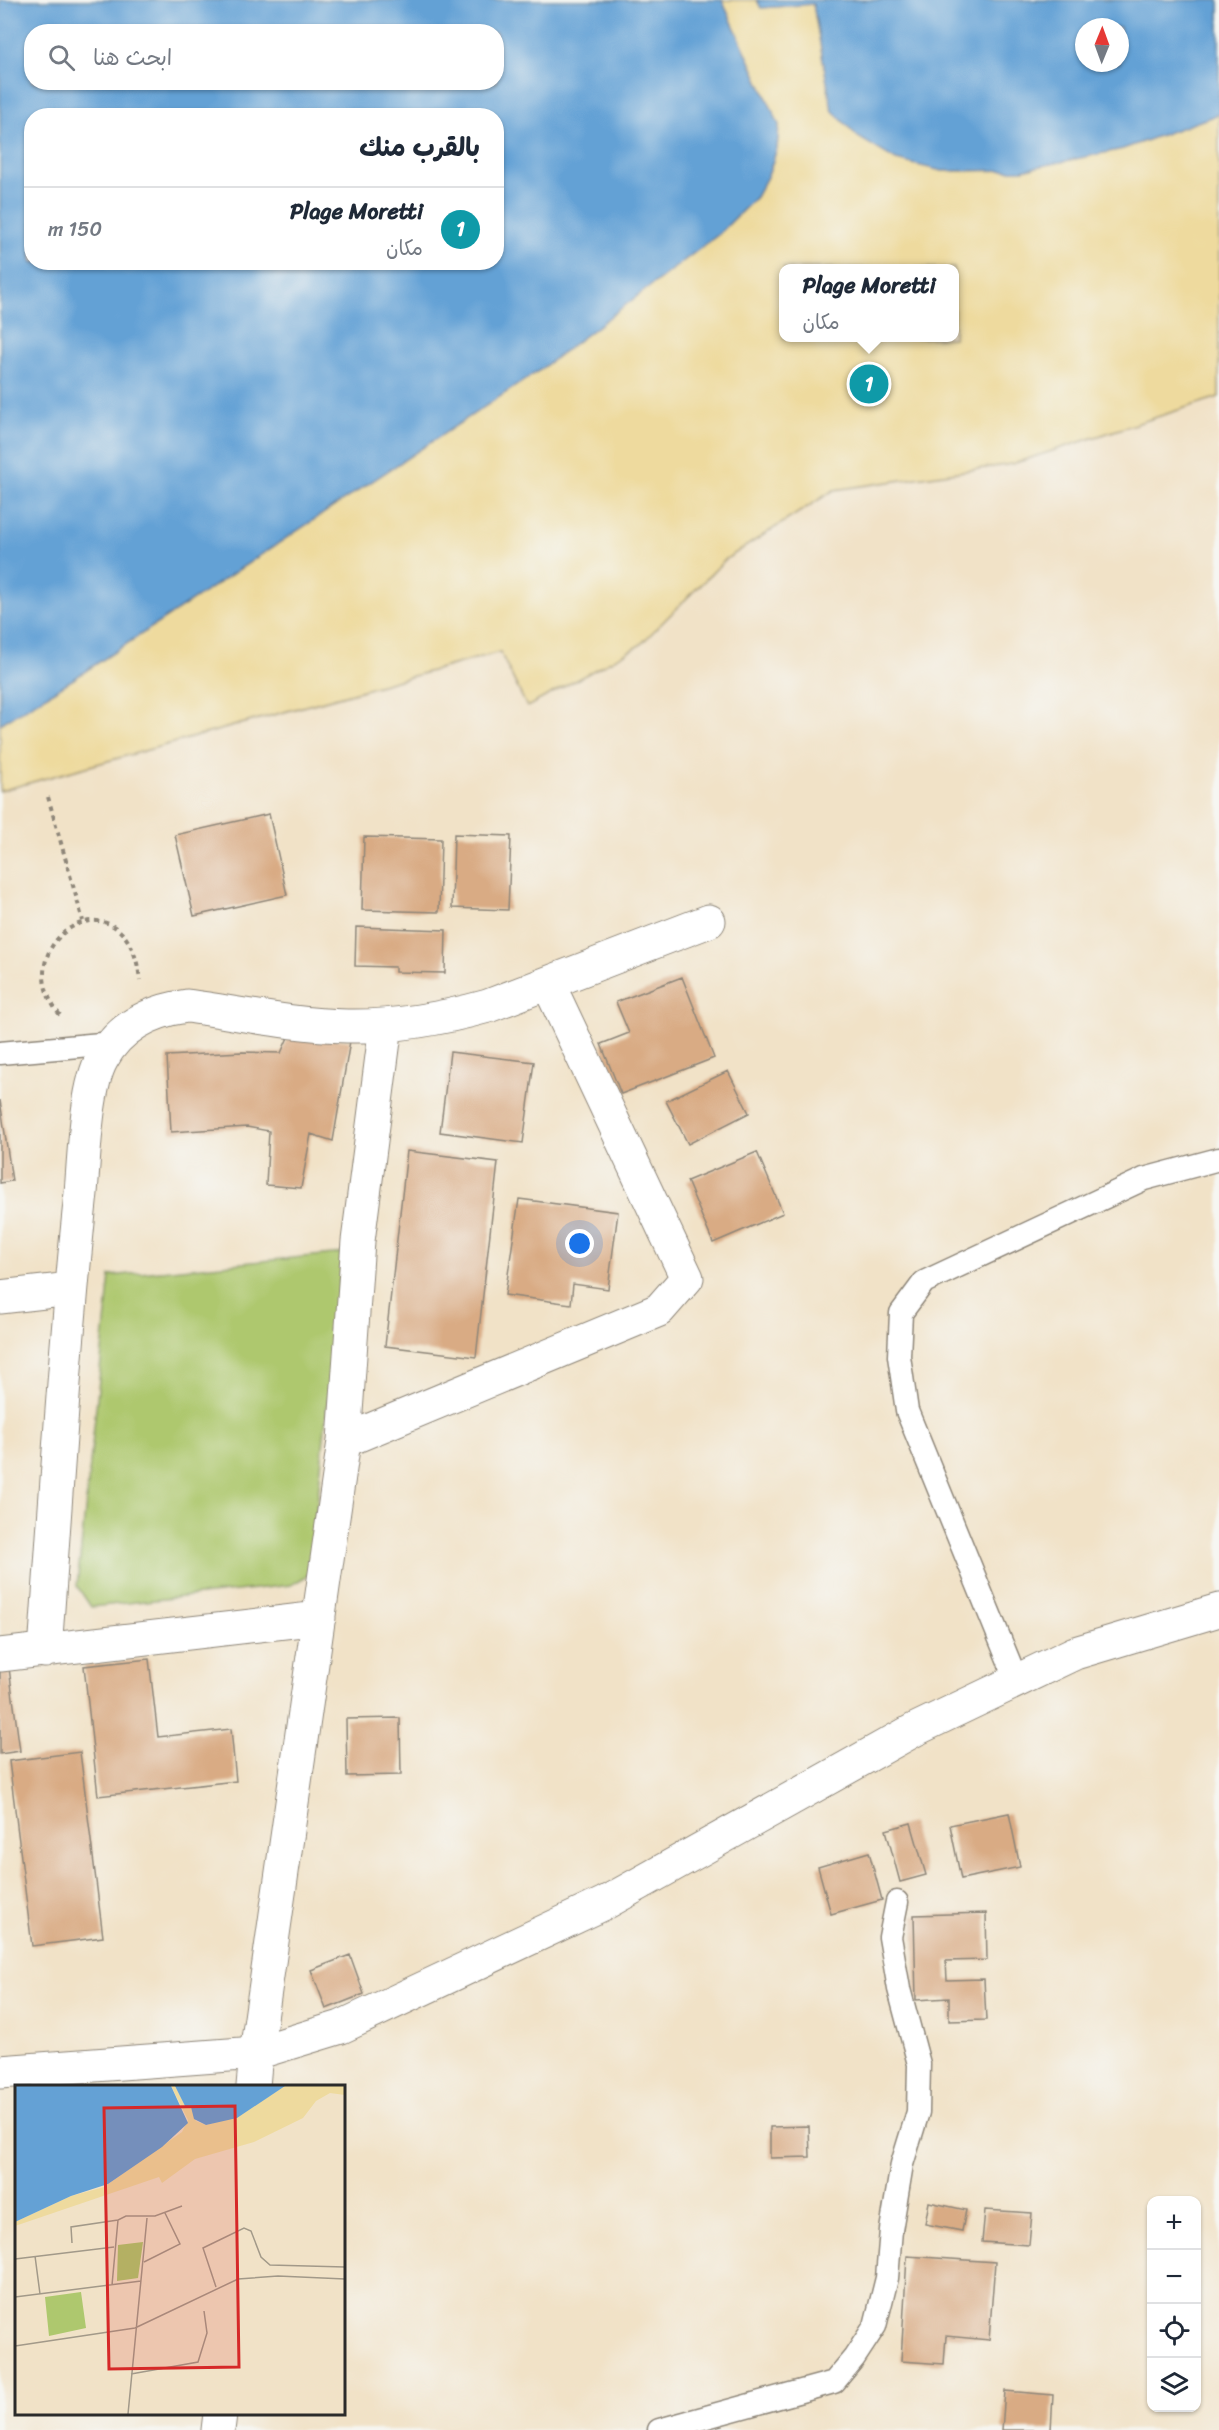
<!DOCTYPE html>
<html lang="ar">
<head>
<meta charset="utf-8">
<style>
	:root { --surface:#fff; --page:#f2f2f3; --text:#1f2937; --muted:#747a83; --line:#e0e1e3; --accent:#111827 }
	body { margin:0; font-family:Sriracha,"Playpen Sans Arabic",sans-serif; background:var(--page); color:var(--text); direction:rtl }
	.controls { position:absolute; right:18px; bottom:18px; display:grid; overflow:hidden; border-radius:12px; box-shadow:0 2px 4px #0004 }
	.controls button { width:54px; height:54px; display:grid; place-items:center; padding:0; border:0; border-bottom:2px solid var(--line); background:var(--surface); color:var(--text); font:30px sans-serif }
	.compass { position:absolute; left:1075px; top:18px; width:54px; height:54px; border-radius:50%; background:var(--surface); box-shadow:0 2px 4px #0004; rotate:1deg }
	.you { position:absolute; left:580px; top:1244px; width:21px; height:21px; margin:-15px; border:4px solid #fff; border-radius:50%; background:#1a73e8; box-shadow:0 0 0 9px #1a73e833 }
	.badge { display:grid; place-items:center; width:39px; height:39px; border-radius:50%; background:var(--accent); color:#fff; font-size:20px; font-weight:700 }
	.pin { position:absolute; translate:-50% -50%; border:3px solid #fff; box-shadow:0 2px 6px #0006 }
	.popup { position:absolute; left:779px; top:264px; width:180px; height:78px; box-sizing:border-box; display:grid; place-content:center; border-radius:12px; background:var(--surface); filter:drop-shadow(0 2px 4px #0005); font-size:20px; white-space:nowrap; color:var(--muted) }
	.popup b { font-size:22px; color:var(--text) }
	.popup::after { content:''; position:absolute; left:50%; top:100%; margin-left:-12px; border:12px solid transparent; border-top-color:var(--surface) }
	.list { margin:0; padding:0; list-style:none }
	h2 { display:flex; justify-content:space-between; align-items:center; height:78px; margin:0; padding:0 24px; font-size:26px }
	h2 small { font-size:20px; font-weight:400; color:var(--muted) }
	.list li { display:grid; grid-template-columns:39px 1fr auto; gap:18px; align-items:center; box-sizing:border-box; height:84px; padding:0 24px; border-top:2px solid var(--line) }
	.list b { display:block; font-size:22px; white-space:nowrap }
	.list p { margin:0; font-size:20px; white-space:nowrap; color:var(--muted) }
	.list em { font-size:20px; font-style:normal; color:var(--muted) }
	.icon { flex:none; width:33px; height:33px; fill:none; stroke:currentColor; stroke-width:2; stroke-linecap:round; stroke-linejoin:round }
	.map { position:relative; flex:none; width:1219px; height:2430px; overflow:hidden; direction:ltr }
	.search { position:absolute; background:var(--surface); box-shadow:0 2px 4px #0004; left:24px; top:24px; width:480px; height:66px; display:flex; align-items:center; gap:15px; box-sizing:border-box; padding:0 21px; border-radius:24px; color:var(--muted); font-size:22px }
	.panel { position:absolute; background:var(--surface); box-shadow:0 2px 4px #0004; left:24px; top:108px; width:480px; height:162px; border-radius:24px; direction:rtl }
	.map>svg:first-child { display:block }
	.green { fill:#aec86e; stroke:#6c7a4c; stroke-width:1.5 }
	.sand { fill:#eeda9e; stroke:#8c8264; stroke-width:1.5; fill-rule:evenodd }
	.water { fill:#64a1d5; stroke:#486680; stroke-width:1.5; fill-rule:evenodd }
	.building { fill:#d9ab84 }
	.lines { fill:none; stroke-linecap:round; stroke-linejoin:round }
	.service-casing { stroke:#8e8679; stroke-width:25 }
	.minor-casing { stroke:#8e8679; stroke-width:35 }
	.tertiary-casing { stroke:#8e8679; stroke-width:35 }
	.secondary-casing { stroke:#8e8679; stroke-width:35 }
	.path { stroke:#8e8679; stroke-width:4; stroke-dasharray:4.5 4.5; stroke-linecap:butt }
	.service { stroke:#fff; stroke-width:22 }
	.minor { stroke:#fff; stroke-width:33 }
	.tertiary { stroke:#fff; stroke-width:33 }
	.secondary { stroke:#fff; stroke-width:33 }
	.inset-road { fill:none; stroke:#a29989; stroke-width:1.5 }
	.view { fill:#d62828; fill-opacity:0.15; stroke:#d62828; stroke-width:3 }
	.inset-edge { fill:none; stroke:#2b2b2b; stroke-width:3 }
</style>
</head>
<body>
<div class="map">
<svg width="1219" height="2430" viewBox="0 0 1219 2430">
	<rect width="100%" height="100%" fill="#f6f6f2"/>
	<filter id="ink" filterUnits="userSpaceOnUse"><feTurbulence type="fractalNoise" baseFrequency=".0167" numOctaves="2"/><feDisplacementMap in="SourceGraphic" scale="12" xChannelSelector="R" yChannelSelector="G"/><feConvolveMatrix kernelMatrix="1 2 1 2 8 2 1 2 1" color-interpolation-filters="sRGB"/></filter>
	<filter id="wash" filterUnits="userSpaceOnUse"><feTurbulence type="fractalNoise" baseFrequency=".008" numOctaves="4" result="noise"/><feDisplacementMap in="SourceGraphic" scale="24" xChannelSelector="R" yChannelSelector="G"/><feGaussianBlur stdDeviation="1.35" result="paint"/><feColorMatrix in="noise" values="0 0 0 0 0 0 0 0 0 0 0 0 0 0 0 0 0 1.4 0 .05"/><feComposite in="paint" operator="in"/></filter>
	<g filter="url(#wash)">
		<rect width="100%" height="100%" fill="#f1e2c7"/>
		<!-- green -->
		<path class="green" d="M343,1253L310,1574L291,1585L91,1607L77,1586L110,1276Z"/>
		<!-- sand -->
		<path class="sand" d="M722,0H757L761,8L813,4L832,110L942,171L1022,170L1123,149L1219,114V397L1012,464L834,490L726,559L640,645L527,707L500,652L0,791V724L75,678L537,372L719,234L756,197L769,173L777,148L779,125ZM784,268H954V338H784Z"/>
		<!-- water -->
		<path class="water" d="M0,0H722L779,125L777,148L769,173L756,197L719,234L537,372L75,678L0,724ZM32,32H496V82H32ZM32,116H496V262H32Z
			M757,0H1219V114L1123,149L1022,170L942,171L896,160L858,137L832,110L813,4L761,8ZM1084,27H1120V63H1084Z"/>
		<g id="blocks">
			<!-- building -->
			<path class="building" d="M269,814L287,895L194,916L175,835Z
				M454,834L511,836L508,910L452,908Z
				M364,837L441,839L439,912L362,910Z
				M356,927L446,930L445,973L395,972V967L355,966Z
				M682,977L714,1058L621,1094L601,1044L629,1033L616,1002Z
				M290,1033L350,1041L333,1141L311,1134L301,1188L266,1185L269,1131L247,1127L171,1132L167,1056L242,1052L281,1053Z
				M450,1052L534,1062L523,1143L440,1132Z
				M728,1071L749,1113L688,1144L666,1101Z
				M0,1100L12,1181L0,1183Z
				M407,1151L498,1162L476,1357L385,1346Z
				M757,1152L783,1213L713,1243L687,1181Z
				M519,1199L618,1212L608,1289L573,1284L571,1304L505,1295Z
				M149,1659L158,1737L231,1729L236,1781L98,1796L84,1666Z
				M9,1668L20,1751L0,1754V1669Z
				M400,1718L401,1775L347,1776L346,1719Z
				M80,1752L103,1937L32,1946L9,1761Z
				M1009,1813L1020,1867L961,1879L950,1825Z
				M911,1823L926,1875L900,1882L886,1830Z
				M869,1852L882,1900L831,1914L818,1867Z
				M986,1913L987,1960L946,1961L947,1980L984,1979L986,2020L949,2021V1998L916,2000L914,1915Z
				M350,1955L364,1994L326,2009L311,1970Z
				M809,2126L810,2157L770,2158V2127Z
				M929,2202L966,2210L962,2231L925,2224Z
				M985,2210L1032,2213L1029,2245L982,2242Z
				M907,2256L995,2262L989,2340L946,2336L944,2364L901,2361Z
				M1005,2391L1053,2395L1051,2430H1002Z"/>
		</g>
	</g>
	<g filter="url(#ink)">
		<use href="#blocks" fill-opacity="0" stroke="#8e8679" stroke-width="1.5"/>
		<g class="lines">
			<defs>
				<path id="service" d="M0,1053L112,1043
					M1017,1681L907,1411L899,1356L901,1313L924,1282L1144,1179L1219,1159
					M659,2430L834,2382L854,2358L875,2326L887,2278L891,2230L902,2164L918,2112L919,2064L899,1989L890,1937L897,1902"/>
				<path id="minor" d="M0,1297L71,1289
					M344,1441L659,1310L687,1278L548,983
					M45,1651C56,1498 65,1345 81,1193C84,1158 86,1087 102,1059C120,1026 151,1011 187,1006C239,1013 293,1025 347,1026C395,1027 441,1019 488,1006L709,921
					M0,1655L319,1618
					M256,2053L344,1441L358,1241L386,1025"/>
				<path id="tertiary" d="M0,2072L256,2053L253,2086
					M218,2430L220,2414"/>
				<path id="secondary" d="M256,2053L341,2027L605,1903L914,1730L1075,1653L1219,1610"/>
			</defs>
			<!-- service casing -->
			<use href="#service" class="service-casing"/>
			<!-- minor casing -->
			<use href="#minor" class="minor-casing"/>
			<!-- tertiary casing -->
			<use href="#tertiary" class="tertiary-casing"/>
			<!-- secondary casing -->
			<use href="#secondary" class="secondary-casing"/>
			<!-- path -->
			<path class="path" d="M48,797L83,921
				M60,1015C0,942 127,864 140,980"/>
			<!-- service -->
			<use href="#service" class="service"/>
			<!-- minor -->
			<use href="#minor" class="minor"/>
			<!-- tertiary -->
			<use href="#tertiary" class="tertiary"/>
			<!-- secondary -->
			<use href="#secondary" class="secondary"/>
		</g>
	</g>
	<!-- overview -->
	<g transform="translate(15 2085)">
		<rect width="330" height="330" fill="#f1e2c7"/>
		<path d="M128,157L123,193L102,196L103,160ZM66,207L71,243L34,251L30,212Z" fill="#aec86e"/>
		<path d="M156,1H160L171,23L176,22L181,36L191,40L222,32L270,1H329L330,10L315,8L301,16L288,33L239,57L180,74L147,98L144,92L0,141V137L56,111L89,102L167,47L173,35Z" fill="#eeda9e"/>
		<path d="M0,1H156L173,38L147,62L93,99L56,111L0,137ZM160,1H270L222,33L191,40L179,34L176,22L171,23Z" fill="#64a1d5"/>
		<path class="inset-road" d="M57,158L56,142L103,135M20,171L25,209M0,174L99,162M129,177L165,159L150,128M97,200L103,135L111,131H140L167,121M201,202L188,163L229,143L236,146L246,172L255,180L330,182M0,212L126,196M120,243L223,194L263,191L330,194M0,261L120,243M116,289L183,277L192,248L189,226M113,329L132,133"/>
		<path class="view" d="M220,21L224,282L94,284L89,23Z"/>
		<rect width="330" height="330" class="inset-edge"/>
	</g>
</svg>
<div class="controls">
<button>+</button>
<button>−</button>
<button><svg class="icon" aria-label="locate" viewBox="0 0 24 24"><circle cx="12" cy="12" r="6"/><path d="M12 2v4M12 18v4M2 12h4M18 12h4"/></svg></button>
<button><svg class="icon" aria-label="layers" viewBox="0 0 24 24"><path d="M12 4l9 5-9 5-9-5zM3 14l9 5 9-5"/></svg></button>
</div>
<svg class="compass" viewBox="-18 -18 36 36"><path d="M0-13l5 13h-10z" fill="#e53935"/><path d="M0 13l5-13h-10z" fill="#747a83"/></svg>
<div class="you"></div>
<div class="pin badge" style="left:869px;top:384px;background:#0f9aa8">1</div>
<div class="popup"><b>Plage Moretti</b>مكان</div>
<div class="search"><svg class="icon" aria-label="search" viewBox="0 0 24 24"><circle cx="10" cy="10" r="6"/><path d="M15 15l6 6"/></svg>ابحث هنا</div>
<section class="panel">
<h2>بالقرب منك<small></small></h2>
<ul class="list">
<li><span class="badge" style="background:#0f9aa8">1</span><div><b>Plage Moretti</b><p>مكان</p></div><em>150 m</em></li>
</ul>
</section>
</div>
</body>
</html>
